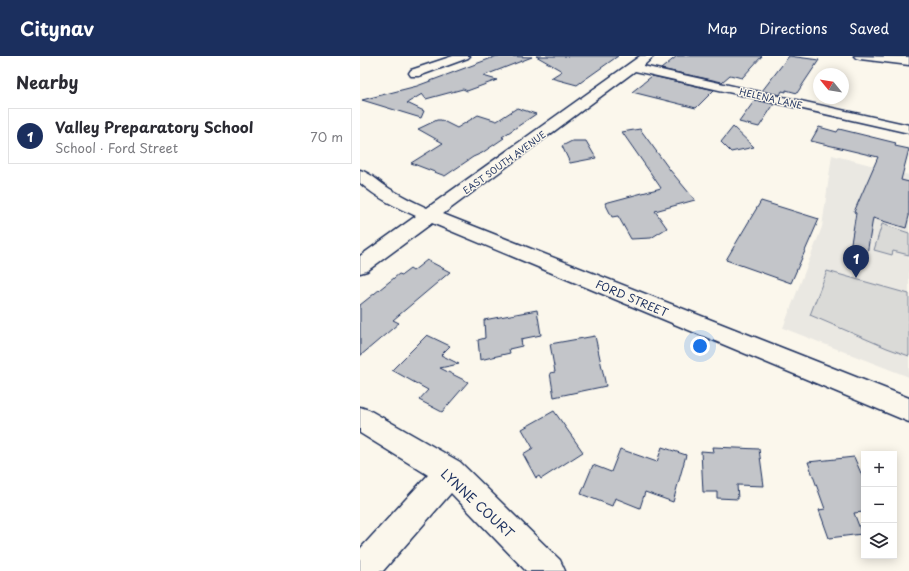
<!DOCTYPE html>
<html lang="en">
<head>
<meta charset="utf-8">
<style>
	:root { --surface:#fff; --page:#f7f7f7; --text:#2b2b33; --muted:#7c7c81; --line:#e1e1e2; --accent:#1b2f5e }
	body { margin:0; font-family:"Playpen Sans",sans-serif; background:var(--page); color:var(--text) }
	.controls { position:absolute; right:12px; bottom:12px; display:grid; overflow:hidden; border-radius:0px; box-shadow:0 2px 10px #0003 }
	.controls button { width:36px; height:36px; display:grid; place-items:center; padding:0; border:0; border-bottom:1px solid var(--line); background:var(--surface); color:var(--text); font:20px sans-serif }
	.compass { position:absolute; left:453px; top:12px; width:36px; height:36px; border-radius:50%; background:var(--surface); box-shadow:0 2px 10px #0003; rotate:300deg }
	.you { position:absolute; left:340px; top:290px; width:14px; height:14px; margin:-10px; border:3px solid #fff; border-radius:50%; background:#1a73e8; box-shadow:0 0 0 6px #1a73e833 }
	.badge { display:grid; place-items:center; width:26px; height:26px; border-radius:50%; background:var(--accent); color:#fff; font-size:13px; font-weight:700 }
	.pin { position:absolute; translate:-50% -33px; filter:drop-shadow(0 1px 2px #0008) }
	.pin::after { content:''; position:absolute; top:21px; width:14px; height:12px; background:inherit; clip-path:polygon(0 0,100% 0,50% 100%) }
	.list { margin:0; padding:0; list-style:none }
	h2 { display:flex; justify-content:space-between; align-items:center; height:52px; margin:0; padding:0 16px; font-size:17px }
	h2 small { font-size:13px; font-weight:400; color:var(--muted) }
	.list li { display:grid; grid-template-columns:26px 1fr auto; gap:12px; align-items:center; box-sizing:border-box; height:56px; margin:0 8px 8px; padding:0 8px; border:1px solid var(--line); border-radius:0px }
	.list b { display:block; font-size:15px; white-space:nowrap }
	.list p { margin:0; font-size:13px; white-space:nowrap; color:var(--muted) }
	.list em { font-size:13px; font-style:normal; color:var(--muted) }
	.icon { flex:none; width:22px; height:22px; fill:none; stroke:currentColor; stroke-width:2; stroke-linecap:round; stroke-linejoin:round }
	.map { position:relative; flex:none; width:549px; height:515px; overflow:hidden }
	header { display:flex; align-items:center; gap:24px; box-sizing:border-box; height:56px; padding:0 20px; background:var(--accent); color:#fff }
	header strong { font-size:19px }
	nav { display:flex; gap:22px; margin-inline-start:auto; font-size:14px }
	main { display:flex }
	aside { flex:1; background:var(--surface) }
	.map>svg:first-child { display:block }
	.built { fill:#eae8e2 }
	.green { fill:#dadad7; stroke:#7a849a }
	.building { fill:#c3c5c9; stroke:#1b2f5e }
	.lines { fill:none; stroke-linecap:round; stroke-linejoin:round }
	.minor-casing { stroke:#1b2f5e; stroke-width:3 }
	.minor { fill:#fbf7ec; fill-rule:evenodd }
	.labels { text-anchor:middle; dominant-baseline:central; stroke-width:3; stroke-linejoin:round; paint-order:stroke }
	.far-street-label { font-size:9px; fill:#1b2f5e; stroke:#fbf7ec }
	.street-label { font-size:11px; fill:#1b2f5e; stroke:#fbf7ec }
	.near-street-label { font-size:13px; fill:#1b2f5e; stroke:#fbf7ec }
</style>
</head>
<body>
<header>
<strong>Citynav</strong>
<nav><a>Map</a><a>Directions</a><a>Saved</a></nav>
</header>
<main>
<aside>
<h2>Nearby<small></small></h2>
<ul class="list">
<li><span class="badge">1</span><div><b>Valley Preparatory School</b><p>School · Ford Street</p></div><em>70 m</em></li>
</ul>
</aside>
<div class="map">
<svg width="549" height="515" viewBox="0 0 549 515">
	<rect width="100%" height="100%" fill="#fbf7ec"/>
	<filter id="ink" filterUnits="userSpaceOnUse"><feTurbulence type="fractalNoise" baseFrequency=".025" numOctaves="2"/><feDisplacementMap in="SourceGraphic" scale="8" xChannelSelector="R" yChannelSelector="G"/><feConvolveMatrix kernelMatrix="1 2 1 2 8 2 1 2 1" color-interpolation-filters="sRGB"/></filter>
	<g filter="url(#ink)">
		<!-- built -->
		<path class="built" d="M472,99L549,119V321L423,272L462,171Z"/>
		<!-- green -->
		<path class="green" d="M522,168L549,177V199L533,195L532,199L514,194Z
			M467,215L549,238V300L527,292L450,259Z"/>
		<!-- building -->
		<path class="building" d="M137,0L172,1L123,20L137,24L107,35L103,33L66,43L62,38L47,47L64,55L61,62L2,44L57,30Z
			M176,0H258L217,29L191,22L202,15Z
			M317,0H402L382,22L370,19L362,26L301,13Z
			M429,0L459,4L437,37L426,34V36L422,35L420,39L402,35Z
			M292,20L354,34L336,52L272,36Z
			M395,44L414,48L399,71L379,66Z
			M157,52L176,58L142,81L144,82L122,97L113,101L85,120L51,107L83,87L58,73L77,64H81L97,72L118,59L137,65Z
			M373,71L394,91L371,96L361,86Z
			M459,71L477,76L479,73L536,87L535,90L549,93L541,124L549,126V160L546,172L513,162L506,204L489,199L496,157L494,156L518,101L451,85Z
			M280,73L310,114L335,144L295,155L307,172L291,182L271,183L258,160L252,161L245,147L301,132L262,76Z
			M212,85H226L236,102L210,107L202,90Z
			M401,145L459,163L431,227L366,204Z
			M67,204L90,216L33,264L39,267L0,300V249L39,218L42,219L50,213L53,215Z
			M177,254L181,279L161,283L162,290L149,293L150,297L120,304L118,284L125,282L124,264Z
			M67,279L90,290L81,299L99,308L80,312L108,326L82,356L59,344L68,334L32,314Z
			M235,280L246,330L194,341L190,317L195,316L190,288Z
			M194,355L223,396L181,423L179,420L176,422L163,398L173,392L162,373Z
			M302,391L326,399L313,446L285,436L280,452L255,442L252,450L221,438L233,409L251,416L260,393L297,406Z
			M353,391L399,393L404,430L377,429L378,443L357,442V436H343L341,395L354,396Z
			M494,401L504,424V456L494,457L502,478L469,482L459,454L465,453L448,406Z"/>
		<g class="lines">
			<defs>
				<path id="minor" d="M93,0H110L108,2L59,20H51L49,17L51,14Z
					M280,0H294L283,10L549,69V77L275,15L83,158L549,342V366L72,167L7,215L0,217V200L56,160C36,151 17,142 0,127V114C11,117 20,127 30,133C42,140 54,146 67,152Z
					M494,0L549,1V9L500,3L496,2Z
					M0,351L9,354L100,406L200,504L205,515H166L91,437L23,515H0V493L68,419L0,377Z"/>
			</defs>
			<!-- minor casing -->
			<use href="#minor" class="minor-casing"/>
			<!-- minor -->
			<use href="#minor" class="minor"/>
		</g>
	</g>
	<g class="labels">
		<!-- far-street labels -->
		<g class="far-street-label">
			<text transform="translate(411 42) rotate(13)">HELENA LANE</text>
			<text transform="translate(144 106) rotate(-36)">EAST SOUTH AVENUE</text>
		</g>
		<!-- street labels -->
		<g class="street-label">
			<text transform="translate(272 242) rotate(23)">FORD STREET</text>
		</g>
		<!-- near-street labels -->
		<g class="near-street-label">
			<text transform="translate(118 447) rotate(43)">LYNNE COURT</text>
		</g>
	</g>
</svg>
<div class="controls">
<button>+</button>
<button>−</button>
<button><svg class="icon" aria-label="layers" viewBox="0 0 24 24"><path d="M12 4l9 5-9 5-9-5zM3 14l9 5 9-5"/></svg></button>
</div>
<svg class="compass" viewBox="-18 -18 36 36"><path d="M0-13l5 13h-10z" fill="#e53935"/><path d="M0 13l5-13h-10z" fill="#7c7c81"/></svg>
<div class="you"></div>
<div class="pin badge" style="left:496px;top:222px">1</div>
</div>
</main>
</body>
</html>
